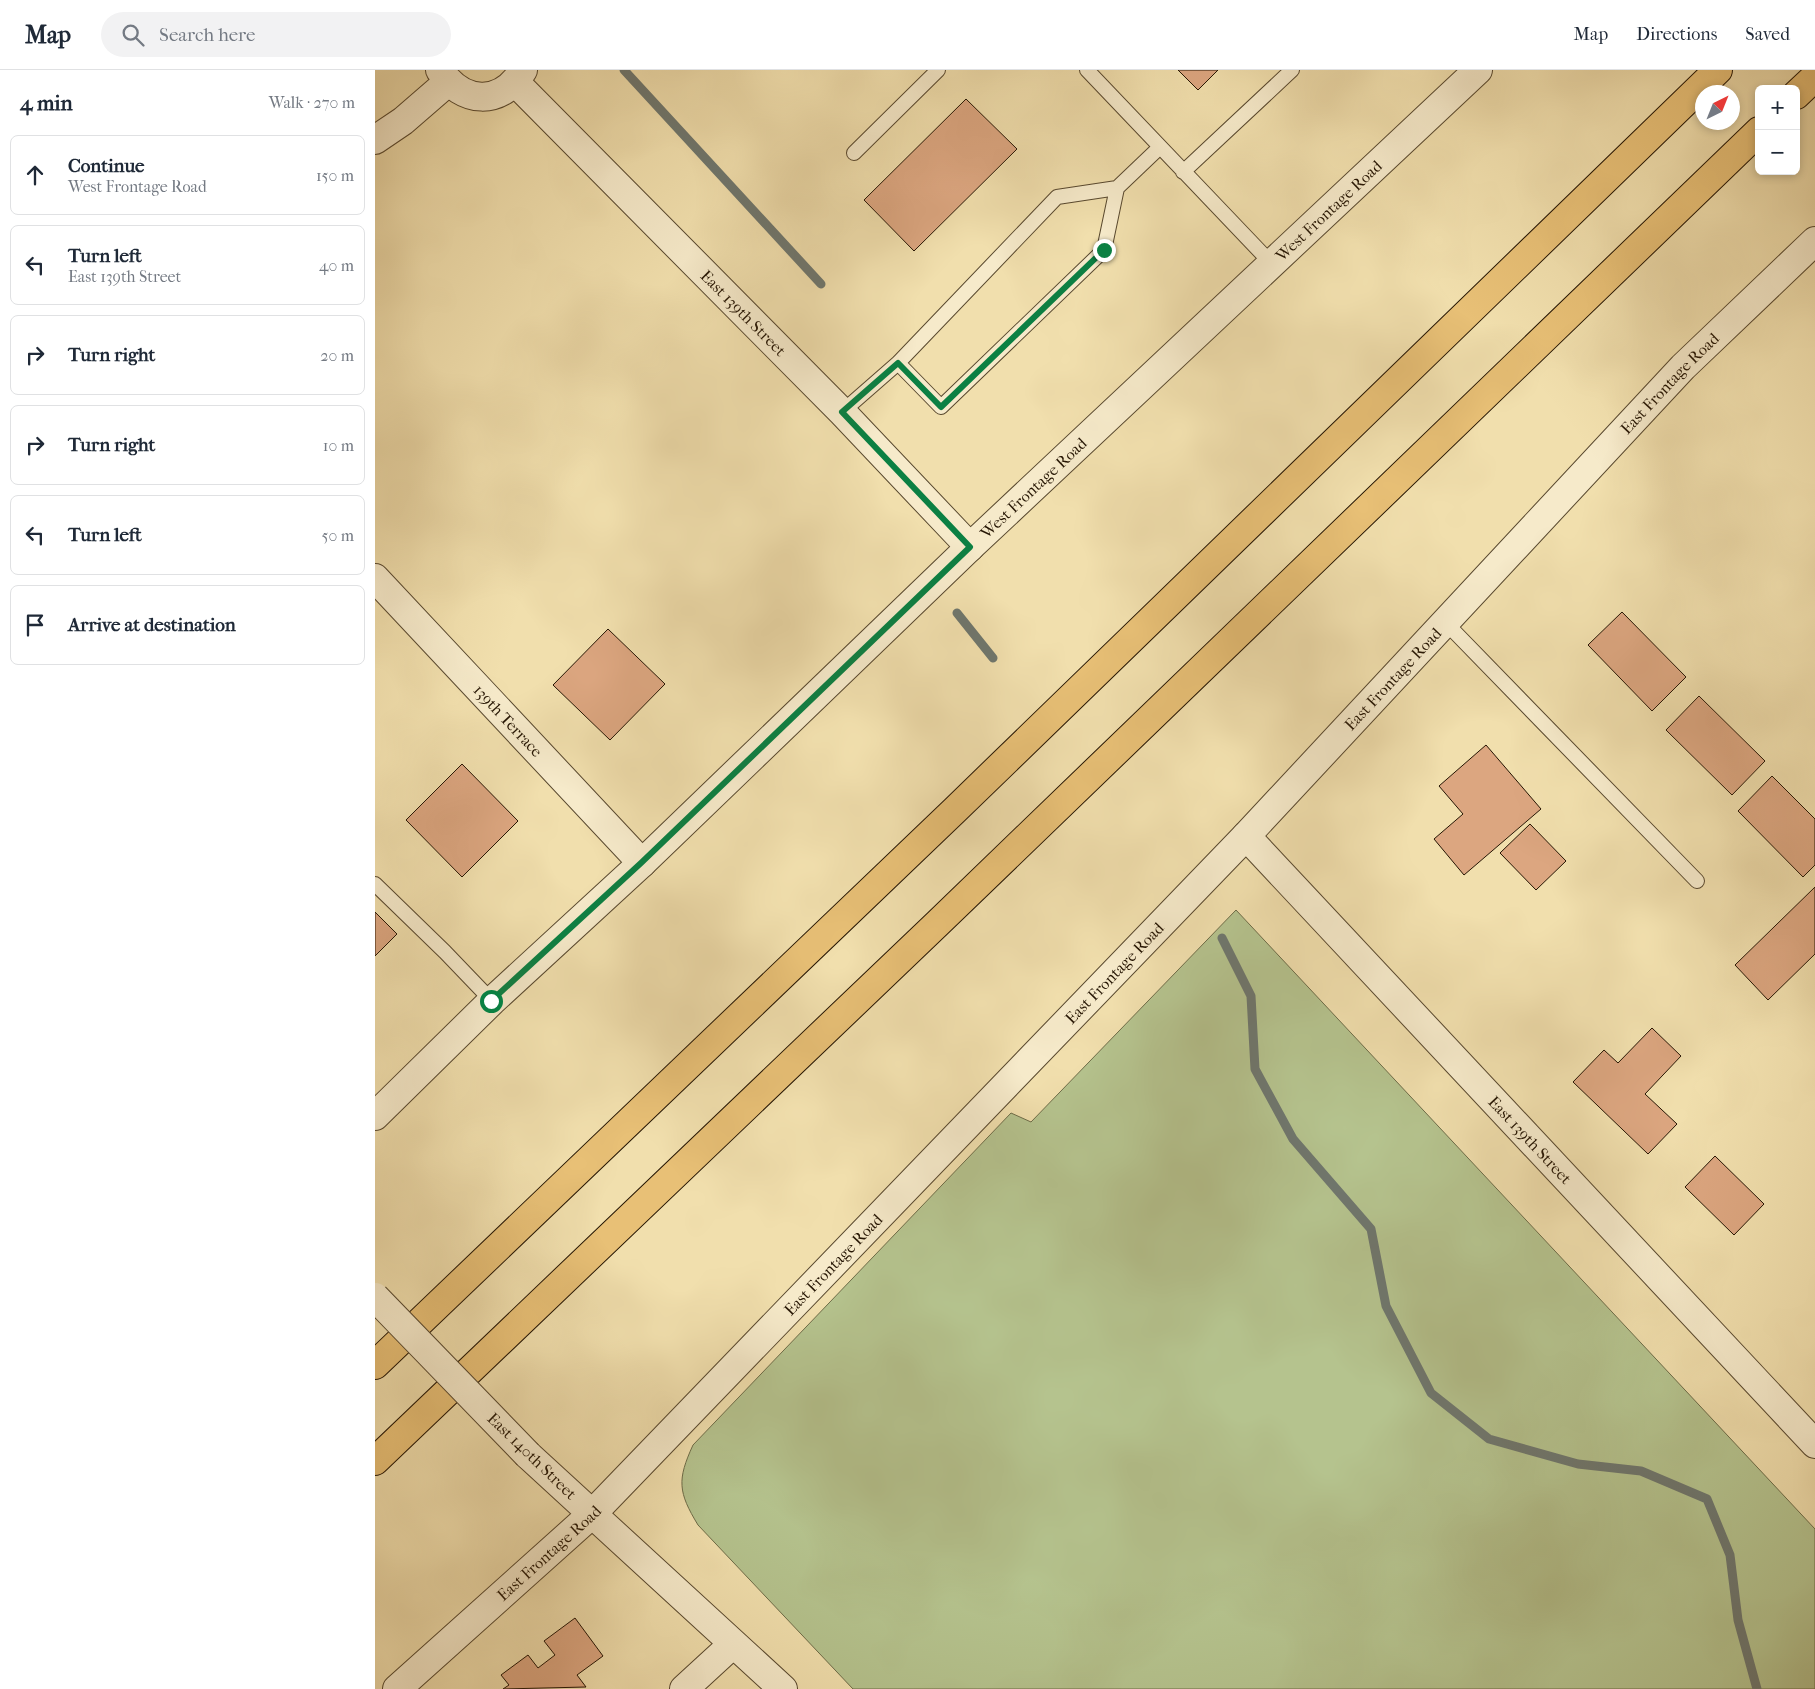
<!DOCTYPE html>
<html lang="en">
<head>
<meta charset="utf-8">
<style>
	:root { --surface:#fff; --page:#f2f2f3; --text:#1f2937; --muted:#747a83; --line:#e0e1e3 }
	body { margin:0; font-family:"IM FELL French Canon",serif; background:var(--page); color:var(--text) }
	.controls { position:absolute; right:15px; top:15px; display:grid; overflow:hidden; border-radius:8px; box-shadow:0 2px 8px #0003 }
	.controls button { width:45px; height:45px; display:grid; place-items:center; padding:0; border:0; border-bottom:1px solid var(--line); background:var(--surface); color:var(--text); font:25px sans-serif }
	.compass { position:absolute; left:1320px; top:15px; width:45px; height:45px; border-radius:50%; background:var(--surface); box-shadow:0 2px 8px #0003; rotate:43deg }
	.stop { position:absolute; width:15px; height:15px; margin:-11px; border:4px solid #0b8043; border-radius:50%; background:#fff }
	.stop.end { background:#0b8043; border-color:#fff; box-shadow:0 1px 5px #0008 }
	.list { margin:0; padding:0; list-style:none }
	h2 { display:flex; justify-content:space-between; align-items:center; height:65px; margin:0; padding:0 20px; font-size:21px }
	h2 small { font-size:16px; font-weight:400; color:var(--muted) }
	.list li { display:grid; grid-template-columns:32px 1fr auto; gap:15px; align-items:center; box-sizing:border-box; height:80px; margin:0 10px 10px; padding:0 10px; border:1px solid var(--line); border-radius:8px }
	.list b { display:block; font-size:19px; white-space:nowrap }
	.list p { margin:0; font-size:16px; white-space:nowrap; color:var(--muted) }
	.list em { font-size:16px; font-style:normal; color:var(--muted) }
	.icon { flex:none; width:28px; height:28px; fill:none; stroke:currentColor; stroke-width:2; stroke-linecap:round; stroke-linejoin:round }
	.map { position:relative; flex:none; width:1440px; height:1619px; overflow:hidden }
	header { display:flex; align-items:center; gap:30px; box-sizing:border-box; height:70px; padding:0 25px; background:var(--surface); border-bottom:1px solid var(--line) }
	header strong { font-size:24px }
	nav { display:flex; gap:28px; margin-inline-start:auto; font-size:18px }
	.search { width:350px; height:45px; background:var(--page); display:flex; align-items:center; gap:12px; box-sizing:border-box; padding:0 18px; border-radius:28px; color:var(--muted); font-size:19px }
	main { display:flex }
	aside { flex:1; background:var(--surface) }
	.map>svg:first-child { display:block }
	.green { fill:#b5c38e; stroke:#6d6c48 }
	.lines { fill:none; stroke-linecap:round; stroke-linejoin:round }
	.stream { stroke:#6f776e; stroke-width:9 }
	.building { fill:#dca680; stroke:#251503 }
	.service-casing { stroke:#58482e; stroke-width:16 }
	.minor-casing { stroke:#58482e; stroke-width:30 }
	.tertiary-casing { stroke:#58482e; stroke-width:30 }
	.motorway-casing { stroke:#251503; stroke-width:30 }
	.service { stroke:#f6eaca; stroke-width:14 }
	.minor { stroke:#f6eaca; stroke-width:28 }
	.tertiary { stroke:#f6eaca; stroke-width:28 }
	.motorway { stroke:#e8c076; stroke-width:28 }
	.tertiary-bridge-casing { stroke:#58482e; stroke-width:30; stroke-linecap:butt }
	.tertiary-bridge { stroke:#f6eaca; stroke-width:28 }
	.route { stroke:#0b8043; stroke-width:6 }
	.labels { text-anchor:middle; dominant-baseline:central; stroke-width:5; stroke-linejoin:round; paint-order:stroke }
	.street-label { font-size:16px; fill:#251503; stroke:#f6eaca }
</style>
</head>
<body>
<header>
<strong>Map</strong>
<div class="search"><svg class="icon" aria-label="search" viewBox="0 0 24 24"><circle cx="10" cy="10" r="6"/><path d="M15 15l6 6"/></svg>Search here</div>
<nav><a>Map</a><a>Directions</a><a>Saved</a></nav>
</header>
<main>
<aside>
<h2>4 min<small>Walk · 270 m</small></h2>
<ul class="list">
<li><svg class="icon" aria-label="ahead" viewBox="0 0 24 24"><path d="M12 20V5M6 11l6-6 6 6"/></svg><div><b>Continue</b><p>West Frontage Road</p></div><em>150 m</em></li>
<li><svg class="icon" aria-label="left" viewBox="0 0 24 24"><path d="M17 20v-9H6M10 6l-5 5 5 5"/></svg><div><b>Turn left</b><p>East 139th Street</p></div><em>40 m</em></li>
<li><svg class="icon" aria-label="right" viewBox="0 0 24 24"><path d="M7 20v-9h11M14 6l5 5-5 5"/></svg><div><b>Turn right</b></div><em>20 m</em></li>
<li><svg class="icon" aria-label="right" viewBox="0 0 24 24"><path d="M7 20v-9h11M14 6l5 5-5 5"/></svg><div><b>Turn right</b></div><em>10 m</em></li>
<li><svg class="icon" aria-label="left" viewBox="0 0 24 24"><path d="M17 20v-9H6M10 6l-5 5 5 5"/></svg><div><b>Turn left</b></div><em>50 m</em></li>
<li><svg class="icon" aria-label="arrive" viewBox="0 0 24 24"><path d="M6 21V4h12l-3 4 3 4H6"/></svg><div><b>Arrive at destination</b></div></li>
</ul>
</aside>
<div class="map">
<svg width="1440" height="1619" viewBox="0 0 1440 1619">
	<rect width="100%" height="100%" fill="#f1dfad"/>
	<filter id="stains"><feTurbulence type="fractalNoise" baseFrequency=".004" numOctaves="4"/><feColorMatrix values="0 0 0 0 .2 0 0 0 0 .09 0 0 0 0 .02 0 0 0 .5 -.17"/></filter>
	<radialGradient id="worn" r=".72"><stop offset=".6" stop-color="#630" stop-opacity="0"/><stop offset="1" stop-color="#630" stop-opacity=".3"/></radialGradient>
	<!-- green -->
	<path class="green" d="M861,840L1440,1459V1619H478L323,1455C303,1422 302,1410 318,1375L636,1043L656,1052Z"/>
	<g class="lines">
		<!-- stream -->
		<path class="stream" d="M249,0L446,214
			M582,543L618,588
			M847,868L876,926L880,999L918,1069L996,1159L1011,1236L1056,1323L1114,1369L1203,1394L1266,1401L1332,1429L1355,1485L1363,1550L1382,1619"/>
	</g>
	<!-- building -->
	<path class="building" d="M803,0H843L823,20Z
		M591,29L642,79L539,181L489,130Z
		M1247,542L1311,607L1277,641L1213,575Z
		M233,559L290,614L235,670L178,615Z
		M1324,626L1390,691L1357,725L1291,660Z
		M1111,675L1166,739L1089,805L1059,769L1088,744L1064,716Z
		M87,694L143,751L87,807L31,750Z
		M1397,706L1440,749V795L1428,807L1363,741Z
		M1155,754L1191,791L1161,820L1125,783Z
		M1440,817V884L1393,930L1360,895Z
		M0,842L22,864L0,886Z
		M1277,958L1306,986L1270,1024L1302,1054L1273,1084L1198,1012L1229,980L1243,993Z
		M1340,1086L1389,1134L1359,1165L1310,1117Z
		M200,1548L228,1586L202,1605L211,1617L128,1619L134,1615L126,1605L153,1585L163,1598L180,1585L169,1571Z"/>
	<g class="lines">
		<defs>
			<path id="service" d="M712,0L897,194
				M479,83L563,0
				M808,102L917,0
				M523,293L566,337L729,180L742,118
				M467,342L523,293L682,127L742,118L785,77
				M1070,552L1322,811
				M0,814L70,882L117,931"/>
			<g id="minor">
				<path d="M65,0C87,34 126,37 148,0"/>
				<path id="s1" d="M140,12L467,342L595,477"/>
				<path d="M0,70L28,51L73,12"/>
				<path id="s2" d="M0,508L267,793"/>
				<path id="s3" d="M871,766L1440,1374"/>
				<path d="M309,1619L358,1574"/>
			</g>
			<g id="tertiary">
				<path id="s4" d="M0,1046L117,931L267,793L595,477L1103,0"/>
				<path d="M153,1385L408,1619"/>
				<path id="s5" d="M22,1619L217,1444L871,766L1308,297L1440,171"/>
			</g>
			<path id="motorway" d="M1421,25L1440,7
				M0,1295L580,740L1343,0
				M0,1391L563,853L1384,61"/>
		</defs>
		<!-- service casing -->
		<use href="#service" class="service-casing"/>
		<!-- minor casing -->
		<use href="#minor" class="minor-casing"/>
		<!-- tertiary casing -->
		<use href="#tertiary" class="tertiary-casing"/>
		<!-- motorway casing -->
		<use href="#motorway" class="motorway-casing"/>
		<!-- service -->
		<use href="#service" class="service"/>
		<!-- minor -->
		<use href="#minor" class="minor"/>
		<!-- tertiary -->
		<use href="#tertiary" class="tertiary"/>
		<!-- motorway -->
		<use href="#motorway" class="motorway"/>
		<defs>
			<path id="tertiary-bridge" d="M0,1227L153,1385"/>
		</defs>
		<!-- tertiary-bridge casing -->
		<use href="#tertiary-bridge" class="tertiary-bridge-casing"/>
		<!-- tertiary-bridge -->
		<use href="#tertiary-bridge" class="tertiary-bridge"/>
	</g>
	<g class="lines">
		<!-- route -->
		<path class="route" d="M116,931L266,793L595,477L467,342L523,293L566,337L729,180"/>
	</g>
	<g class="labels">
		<!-- street labels -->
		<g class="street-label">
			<text stroke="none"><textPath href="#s4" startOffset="1315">West Frontage Road</textPath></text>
			<text stroke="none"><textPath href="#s1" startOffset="325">East 139th Street</textPath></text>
			<text stroke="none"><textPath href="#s5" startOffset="1824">East Frontage Road</textPath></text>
			<text stroke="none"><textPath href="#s4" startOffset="910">West Frontage Road</textPath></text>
			<text stroke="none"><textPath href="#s5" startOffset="1419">East Frontage Road</textPath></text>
			<text stroke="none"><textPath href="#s2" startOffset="195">139th Terrace</textPath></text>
			<text stroke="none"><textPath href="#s5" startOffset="1014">East Frontage Road</textPath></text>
			<text stroke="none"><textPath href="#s3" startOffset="416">East 139th Street</textPath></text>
			<text stroke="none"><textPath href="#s5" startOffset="609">East Frontage Road</textPath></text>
			<text transform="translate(157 1386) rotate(44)">East 140th Street</text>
			<text stroke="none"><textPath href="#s5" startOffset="204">East Frontage Road</textPath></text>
		</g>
	</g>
	<rect width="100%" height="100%" filter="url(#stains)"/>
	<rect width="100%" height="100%" fill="url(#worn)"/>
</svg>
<div class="controls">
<button>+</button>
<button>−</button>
</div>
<svg class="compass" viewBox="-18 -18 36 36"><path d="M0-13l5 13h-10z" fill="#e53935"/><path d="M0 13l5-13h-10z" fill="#747a83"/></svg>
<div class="stop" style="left:116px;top:931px"></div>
<div class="stop end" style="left:729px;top:180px"></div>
</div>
</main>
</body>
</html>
